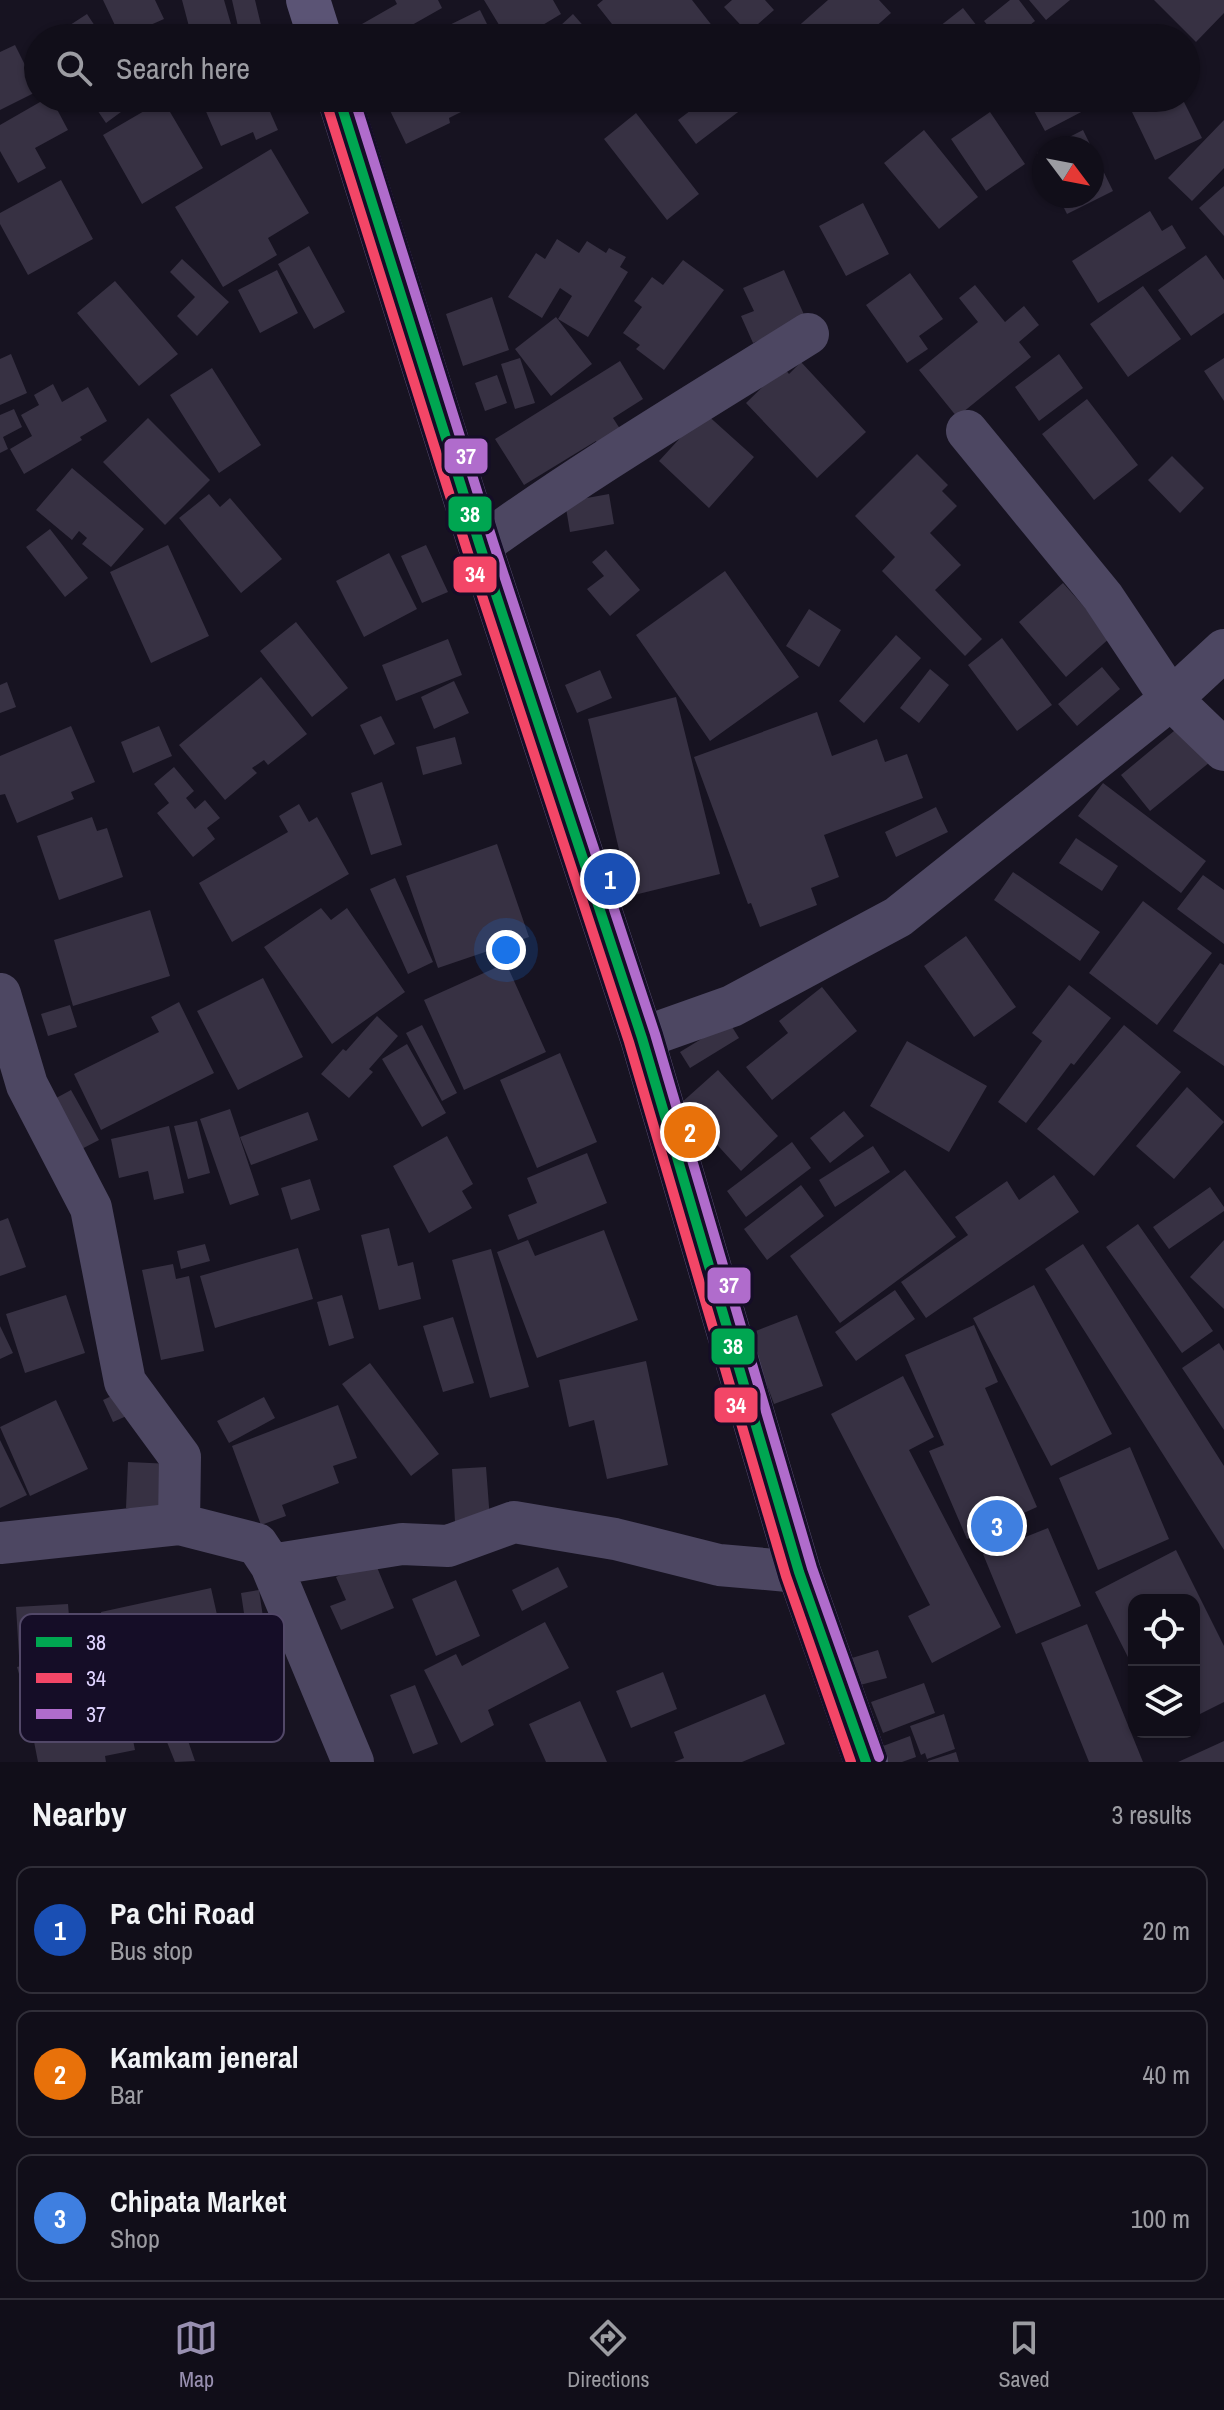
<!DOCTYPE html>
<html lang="en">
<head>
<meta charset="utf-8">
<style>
	:root { --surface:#110e19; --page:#1a1722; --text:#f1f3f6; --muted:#9c9ca2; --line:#302e38; --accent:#9990b1 }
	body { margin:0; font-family:"Archivo Narrow",sans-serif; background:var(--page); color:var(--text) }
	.controls { position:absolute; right:24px; bottom:24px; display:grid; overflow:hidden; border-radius:16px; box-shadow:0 2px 6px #0004 }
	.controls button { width:72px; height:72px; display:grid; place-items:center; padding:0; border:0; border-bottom:2px solid var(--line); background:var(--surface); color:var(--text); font:40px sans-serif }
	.compass { position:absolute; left:1032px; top:136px; width:72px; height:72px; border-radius:50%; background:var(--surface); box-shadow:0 2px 6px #0004; rotate:122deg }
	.you { position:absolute; left:506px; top:950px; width:28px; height:28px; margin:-20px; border:6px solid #fff; border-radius:50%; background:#1a73e8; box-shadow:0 0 0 12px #1a73e833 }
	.badge { display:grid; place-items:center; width:52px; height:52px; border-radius:50%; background:var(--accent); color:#fff; font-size:26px; font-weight:700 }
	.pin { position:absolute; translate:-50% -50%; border:4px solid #fff; box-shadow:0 2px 8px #0006 }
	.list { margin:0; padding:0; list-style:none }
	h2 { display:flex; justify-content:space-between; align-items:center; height:104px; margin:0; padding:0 32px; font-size:34px }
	h2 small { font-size:26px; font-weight:400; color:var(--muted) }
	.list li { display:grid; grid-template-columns:52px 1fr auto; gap:24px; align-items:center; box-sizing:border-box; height:128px; margin:0 16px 16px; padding:0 16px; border:2px solid var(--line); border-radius:16px }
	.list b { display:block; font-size:30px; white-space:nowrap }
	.list p { margin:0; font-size:26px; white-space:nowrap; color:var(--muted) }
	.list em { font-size:26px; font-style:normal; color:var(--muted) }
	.icon { flex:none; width:44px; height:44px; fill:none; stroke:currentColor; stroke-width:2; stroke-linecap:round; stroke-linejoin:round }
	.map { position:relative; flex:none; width:1224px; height:1762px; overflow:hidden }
	.search { position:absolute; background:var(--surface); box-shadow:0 2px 6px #0004; left:24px; right:24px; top:24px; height:88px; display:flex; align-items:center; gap:20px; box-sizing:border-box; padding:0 28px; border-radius:44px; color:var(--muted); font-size:30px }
	.sheet { height:536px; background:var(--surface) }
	nav { display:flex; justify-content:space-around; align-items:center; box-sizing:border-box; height:112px; border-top:2px solid var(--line); background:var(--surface); font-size:22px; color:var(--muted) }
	nav a { display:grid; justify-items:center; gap:4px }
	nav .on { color:var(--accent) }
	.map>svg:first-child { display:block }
	.building { fill:#373143 }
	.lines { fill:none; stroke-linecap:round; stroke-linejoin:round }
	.street { stroke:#4d4762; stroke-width:42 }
	.secondary { stroke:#5b5475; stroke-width:44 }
	.bus-1-casing { stroke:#150d27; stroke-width:16 }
	.bus-2-casing { stroke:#150d27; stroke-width:16 }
	.bus-3-casing { stroke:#150d27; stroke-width:16 }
	.bus-1 { stroke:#00a651; stroke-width:10 }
	.bus-2 { stroke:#f34667; stroke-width:10 }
	.bus-3 { stroke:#b06ccc; stroke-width:10 }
	.key { fill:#150d27; stroke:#524868; stroke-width:2 }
	.key-label { font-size:22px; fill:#dfd3ff }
	.line-badge { stroke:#150d27; stroke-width:3 }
	.badge-label { font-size:22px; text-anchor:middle; font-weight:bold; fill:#fff }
</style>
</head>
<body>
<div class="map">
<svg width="1224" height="1762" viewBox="0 0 1224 1762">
	<rect width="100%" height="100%" fill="#171321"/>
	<!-- building -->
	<path class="building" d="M103,0H155L164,19L121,38Z
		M182,0H224L235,38H192Z
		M232,0H255L261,25L239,31Z
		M395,0H438L442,8L389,38H351L348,32L397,4Z
		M484,0H553L561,14L521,38H507Z
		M603,0H692L717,32L710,38H623L597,5Z
		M732,0H765L774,10L748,33L724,7Z
		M828,0H879L891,13L863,38H785Z
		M1010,0H1019L1035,21L1014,38H998L984,21Z
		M1029,0H1070L1046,20Z
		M1154,0H1224V13L1196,42Z
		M963,8L977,26L962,38H941L935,30Z
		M480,10L494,38H423Z
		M87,14L103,38H50Z
		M573,14L594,38H547Z
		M15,45L38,91L0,110V52Z
		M47,98H51L68,130L35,148L46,168L18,183L0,151V125Z
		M89,98H140L106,123Z
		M205,98H238L242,108L264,98L278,130L256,140L253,132L221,146L201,100Z
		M384,98H489L449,118L450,123L406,144Z
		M707,98H746L750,103L696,144L678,120Z
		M1027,98H1079L1085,110L1045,131Z
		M1160,98H1182L1202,138L1155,160L1132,112Z
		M163,100L203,168L142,204L103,135Z
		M990,112L1025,164L986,191L951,139Z
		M636,113L699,194L667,220L604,139Z
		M1224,120V168L1192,201L1168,178Z
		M924,130L978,197L939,229L884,163Z
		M1083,130L1113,191L1067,214L1058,196H1092V148H1048Z
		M271,149L309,213L268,238L277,255L223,287L175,207Z
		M1044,150V168L1037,153Z
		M61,180L93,239L28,275L0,224V213Z
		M1224,186V236L1199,208Z
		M863,203L889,254L846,276L819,226Z
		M1150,211L1162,231L1172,225L1186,248L1098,303L1072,261Z
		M557,239L579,253L587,241L606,253L609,248L626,257L620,267L628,272L588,337L558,319L572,296L560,288L542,318L508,297L536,253L545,259Z
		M309,246L345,312L314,329L278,264Z
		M1206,255L1224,280V313L1191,336L1158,290Z
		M182,259L229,302L197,336L177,316L195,297L170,272Z
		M683,260L724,290L664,370L636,349L640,345L623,333L642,307L634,301L652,277L663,285Z
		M277,270L298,313L260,333L238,290Z
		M784,270L806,319L753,343L741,316L754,311L743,288Z
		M910,273L943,319L919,336L928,349L907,363L866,305Z
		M115,281L178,354L139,386L77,313Z
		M975,285L1005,322L1024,306L1039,325L1019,342L1031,357L957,417L919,370L978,322L959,298Z
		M1143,286L1181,339L1128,377L1090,324Z
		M492,297L509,350L463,366L446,314Z
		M556,317L592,364L551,396L515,349Z
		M11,354L27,393L0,405V359Z
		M1059,354L1083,388L1039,421L1015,387Z
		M520,358L535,403L515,409L501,364Z
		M1224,358V401L1204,371Z
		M620,361L643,399L613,418L624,435L601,449L596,441L524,485L495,439Z
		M801,362L866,432L817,478L746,403L783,367L789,374Z
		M212,368L261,445L219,473L170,395Z
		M497,375L507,403L485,411L475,383Z
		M53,384L62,402L88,387L107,421L80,437L82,440L24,474L10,449L32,436L21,415L39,405L34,395Z
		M1087,399L1138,465L1094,500L1042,434Z
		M14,409L22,427L3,437L8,449L0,453V415Z
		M704,412L754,457L709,508L659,461Z
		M148,418L210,480L165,525L103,462Z
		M917,454L948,485L942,491L957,506L930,533L961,565L935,590L982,639L965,656L882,571L895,557L855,516Z
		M1172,456L1204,488L1180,513L1148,480Z
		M72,468L144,529L111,567L82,544L87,538L79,531L72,540L36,510Z
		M209,494L220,507L230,498L282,559L241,593L179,518Z
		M609,494L614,524L570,532L565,502Z
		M50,529L88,578L65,597L26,547Z
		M168,545L209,636L151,663L110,572Z
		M426,545L448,592L422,603L401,556Z
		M606,550L640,590L610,616L587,589L604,576L592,562Z
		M389,553L417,609L364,637L336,581Z
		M725,571L799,677L710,741L636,635Z
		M1063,583L1111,637L1066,677L1019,622Z
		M809,609L841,630L819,667L786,646Z
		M296,622L348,688L312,717L260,651Z
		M896,635L921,658L864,723L839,701Z
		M1002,638L1052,705L1017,731L968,665Z
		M448,639L462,675L396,701L382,665Z
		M1102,667L1120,689L1077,726L1058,704Z
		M930,669L949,685L919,723L900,708Z
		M600,670L612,698L577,713L565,685Z
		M261,677L307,734L268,765L264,760L252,768L257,773L225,800L179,745Z
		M454,681L469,713L434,729L421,697Z
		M7,682L16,707L0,713V685Z
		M676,697L720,874L630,896L588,719Z
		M817,712L832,756L877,739L885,762L907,754L923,798L824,835L839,877L811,888L817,905L760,927L751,903L748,904L694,757Z
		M381,716L395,744L374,755L360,725Z
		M71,726L95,782L71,792L74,799L17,823L5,794L0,795V756Z
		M159,726L172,756L133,773L121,742Z
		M1180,726L1210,762L1150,811L1121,775Z
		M455,737L462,764L423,775L416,747Z
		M174,767L194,791L186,798L195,809L205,800L220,818L207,828L215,839L193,857L157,813L169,803L154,784Z
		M382,782L402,845L371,855L351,793Z
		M1103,783L1206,861L1181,893L1078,816Z
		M299,804L309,822L317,817L349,874L232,942L199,883L288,832L279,816Z
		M936,807L948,832L896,857L885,832Z
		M92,817L97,831L107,828L123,877L59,900L37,836Z
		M1076,838L1118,866L1102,891L1059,863Z
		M497,844L529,937L438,968L406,876Z
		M1013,872L1100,932L1080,961L994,900Z
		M1203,875L1224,890V944L1177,909Z
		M395,878L433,962L408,974L370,889Z
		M1143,901L1212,953L1157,1025L1089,973Z
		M321,908L331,920L347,908L405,992L332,1044L264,947Z
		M150,910L170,976L73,1006L54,940Z
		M966,936L1016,1007L974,1037L924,966Z
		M506,963L546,1052L464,1090L424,1000Z
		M1220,963L1224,965V1066L1173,1031Z
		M263,978L303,1057L238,1090L197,1011Z
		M1069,985L1111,1018L1074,1065L1071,1063L1026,1123L998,1102L1042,1041L1032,1033Z
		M822,987L857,1031L772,1100L746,1067L788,1033L779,1021Z
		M179,1002L214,1073L101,1130L74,1074L159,1032L151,1017Z
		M70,1005L77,1027L48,1036L41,1014Z
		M377,1016L398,1036L369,1069L373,1072L349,1098L321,1074L343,1049L346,1051Z
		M729,1022L739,1038L690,1068L680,1052Z
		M422,1025L457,1093L442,1101L406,1033Z
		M1124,1025L1181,1072L1094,1176L1037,1129Z
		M907,1041L987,1086L949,1152L870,1106Z
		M407,1044L446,1113L422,1127L382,1059Z
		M560,1053L597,1142L537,1168L500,1080Z
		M718,1070L778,1136L741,1171L680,1104Z
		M1187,1087L1224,1122L1174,1179L1136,1146Z
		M71,1090L99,1140L74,1153L47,1103Z
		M230,1109L259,1195L230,1205L200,1119Z
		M844,1111L864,1136L830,1163L810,1138Z
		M308,1112L318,1140L251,1165L240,1137Z
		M197,1121L210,1173L188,1179L174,1126Z
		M169,1126L184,1193L154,1200L148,1171L119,1178L111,1139Z
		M447,1136L473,1184L462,1191L472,1208L429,1233L393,1166Z
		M792,1142L811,1168L746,1217L727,1191Z
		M873,1146L890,1172L835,1207L819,1180Z
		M587,1153L607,1203L518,1240L508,1215L537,1203L527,1178Z
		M905,1170L956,1237L840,1323L790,1256Z
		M1054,1175L1079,1212L926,1318L901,1282L968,1235L955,1217L1007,1181L1019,1200Z
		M310,1179L320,1210L291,1220L281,1188Z
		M801,1185L824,1216L767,1260L744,1229Z
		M1210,1187L1224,1207V1211L1169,1249L1153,1227Z
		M8,1218L26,1267L0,1276V1221Z
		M1138,1224L1213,1331L1182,1353L1106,1247Z
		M389,1228L398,1266L413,1262L421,1299L379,1310L361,1235Z
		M604,1230L638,1320L537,1358L497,1252L528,1240L535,1256Z
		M1224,1240V1309L1190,1277Z
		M205,1244L210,1261L181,1269L177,1251Z
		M1083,1244L1224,1466V1550L1045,1269Z
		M298,1248L313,1299L215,1328L200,1276Z
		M491,1249L529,1387L490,1398L452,1260Z
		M173,1264L176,1279L189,1276L204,1351L161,1360L142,1270Z
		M1034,1285L1112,1434L1051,1466L973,1318Z
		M895,1290L915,1319L856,1361L835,1332Z
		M66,1295L85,1353L25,1373L6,1314Z
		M342,1295L354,1338L329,1346L317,1302Z
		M797,1315L823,1386L774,1404L748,1334Z
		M453,1317L474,1383L443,1392L423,1326Z
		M974,1325L998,1382L985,1388L1037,1507L967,1539L929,1451L944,1445L905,1355Z
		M0,1326L13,1353L0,1359Z
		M1219,1343L1224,1351V1430L1182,1368Z
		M646,1361L668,1465L607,1479L594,1420L569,1427L559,1380Z
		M370,1363L439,1454L411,1476L342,1384Z
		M903,1376L934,1437L909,1450L1001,1627L932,1663L908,1616L930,1605L831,1414Z
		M120,1392L131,1414L113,1422L103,1400Z
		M264,1397L275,1418L229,1443L217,1421Z
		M56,1400L88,1469L30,1496L0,1427Z
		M338,1405L357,1458L333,1466L339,1483L282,1505L286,1516L261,1525L232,1446Z
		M0,1440L27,1495L0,1508Z
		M1130,1447L1169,1539L1098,1570L1059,1478Z
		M128,1462L172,1464L169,1511L126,1508Z
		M486,1467L490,1520L455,1522L452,1469Z
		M1048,1528L1081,1606L1016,1634L983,1554Z
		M1176,1550L1224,1646V1702L1194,1717V1600H1134V1669L1095,1592Z
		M374,1560L394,1608L341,1630L330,1606L346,1600L336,1577Z
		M558,1567L568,1587L522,1611L512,1590Z
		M456,1580L480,1636L436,1656L412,1599Z
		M211,1588L222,1637L111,1661L101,1612Z
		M259,1590L263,1617L245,1620L241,1593Z
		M68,1604L72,1652L19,1656L16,1607Z
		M545,1622L569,1668L488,1710L494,1725L461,1743L424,1670L456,1654L462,1666Z
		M1087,1624L1143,1762H1089L1041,1643Z
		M878,1650L887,1678L860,1685L852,1658Z
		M28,1664L31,1677L21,1681L17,1667Z
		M663,1672L677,1709L631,1728L616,1691Z
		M105,1674L111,1703L125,1700L135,1750L105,1756L106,1762H38L24,1690Z
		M924,1683L935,1713L883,1733L871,1702Z
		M415,1685L438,1744L413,1754L390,1695Z
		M765,1694L785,1744L742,1762H674L684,1758L674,1732Z
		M580,1701L607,1762H546L529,1724Z
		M944,1714L955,1749L927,1759L925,1753L921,1755L910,1726Z
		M186,1735L195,1761L175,1762L167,1742Z
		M910,1736L916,1757L902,1762H880L875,1749Z
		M1224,1741V1762H1178Z
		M956,1752L959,1762H928V1761Z"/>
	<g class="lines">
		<!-- street -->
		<path class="street" d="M967,431L1103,597L1171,699L1224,750
			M480,546C585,470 698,403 808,334
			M0,994L27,1085L91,1208L125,1382L180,1457L179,1524L0,1543
			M642,1038L732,1006L898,917L1171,699L1224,650
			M179,1524L257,1544L271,1565L353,1762
			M271,1565L402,1544L448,1546L514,1522L615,1539L719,1565L799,1572"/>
		<!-- secondary -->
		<path class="secondary" d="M308,0L320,38
			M339,98L480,546L642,1038L799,1572L866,1762"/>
		<defs>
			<path id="bus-1" d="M339,98L480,546L642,1038L799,1572L866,1762"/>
			<path id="bus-2" d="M326,102L467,550L629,1042L786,1576L851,1762"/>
			<path id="bus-3" d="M354,98L493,542L655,1034L812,1568L879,1757"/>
		</defs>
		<!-- bus-1 casing -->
		<use href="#bus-1" class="bus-1-casing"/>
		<!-- bus-2 casing -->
		<use href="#bus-2" class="bus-2-casing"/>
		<!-- bus-3 casing -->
		<use href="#bus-3" class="bus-3-casing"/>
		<!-- bus-1 -->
		<use href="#bus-1" class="bus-1"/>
		<!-- bus-2 -->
		<use href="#bus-2" class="bus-2"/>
		<!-- bus-3 -->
		<use href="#bus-3" class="bus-3"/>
	</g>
	<!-- legend -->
	<rect x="20" y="1614" width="264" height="128" rx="12" class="key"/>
	<rect x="36" y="1637" width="36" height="10" fill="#00a651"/>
	<rect x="36" y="1673" width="36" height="10" fill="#f34667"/>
	<rect x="36" y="1709" width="36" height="10" fill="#b06ccc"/>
	<g class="key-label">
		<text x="86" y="1650">38</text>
		<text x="86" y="1686">34</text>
		<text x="86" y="1722">37</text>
	</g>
	<g class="line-badge">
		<rect x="443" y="437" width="46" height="38" rx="8" fill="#b06ccc"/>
		<rect x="447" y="495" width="46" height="38" rx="8" fill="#00a651"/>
		<rect x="452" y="555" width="46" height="39" rx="8" fill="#f34667"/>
		<rect x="706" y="1266" width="46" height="39" rx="8" fill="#b06ccc"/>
		<rect x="710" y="1327" width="46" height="39" rx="8" fill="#00a651"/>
		<rect x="713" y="1386" width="46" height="38" rx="8" fill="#f34667"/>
	</g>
	<g class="badge-label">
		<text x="466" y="464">37</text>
		<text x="470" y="522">38</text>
		<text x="475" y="582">34</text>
		<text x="729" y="1293">37</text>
		<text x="733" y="1354">38</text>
		<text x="736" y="1413">34</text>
	</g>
</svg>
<div class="controls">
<button><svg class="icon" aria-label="locate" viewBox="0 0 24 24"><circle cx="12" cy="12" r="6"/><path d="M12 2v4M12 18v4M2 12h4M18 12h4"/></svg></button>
<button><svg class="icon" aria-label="layers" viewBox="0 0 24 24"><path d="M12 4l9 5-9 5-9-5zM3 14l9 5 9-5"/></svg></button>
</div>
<svg class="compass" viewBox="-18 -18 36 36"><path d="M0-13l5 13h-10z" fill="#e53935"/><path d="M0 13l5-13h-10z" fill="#9c9ca2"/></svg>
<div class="you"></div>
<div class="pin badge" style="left:610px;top:879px;background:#1a4fb4">1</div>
<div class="pin badge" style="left:690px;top:1132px;background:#e8710a">2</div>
<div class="pin badge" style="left:997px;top:1526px;background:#3f7fe0">3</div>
<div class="search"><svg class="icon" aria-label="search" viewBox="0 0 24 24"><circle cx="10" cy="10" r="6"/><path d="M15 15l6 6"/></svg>Search here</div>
</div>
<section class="sheet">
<h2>Nearby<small>3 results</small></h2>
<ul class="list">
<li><span class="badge" style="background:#1a4fb4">1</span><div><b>Pa Chi Road</b><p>Bus stop</p></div><em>20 m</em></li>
<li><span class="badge" style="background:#e8710a">2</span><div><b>Kamkam jeneral</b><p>Bar</p></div><em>40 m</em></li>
<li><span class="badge" style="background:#3f7fe0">3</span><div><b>Chipata Market</b><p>Shop</p></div><em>100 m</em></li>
</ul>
</section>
<nav>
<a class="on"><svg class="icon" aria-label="map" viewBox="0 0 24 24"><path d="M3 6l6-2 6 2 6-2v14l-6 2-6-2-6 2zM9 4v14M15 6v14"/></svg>Map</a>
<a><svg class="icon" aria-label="directions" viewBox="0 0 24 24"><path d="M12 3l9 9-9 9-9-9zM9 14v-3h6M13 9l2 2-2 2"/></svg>Directions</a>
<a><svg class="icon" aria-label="saved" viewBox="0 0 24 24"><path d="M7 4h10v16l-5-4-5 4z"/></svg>Saved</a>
</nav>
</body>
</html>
